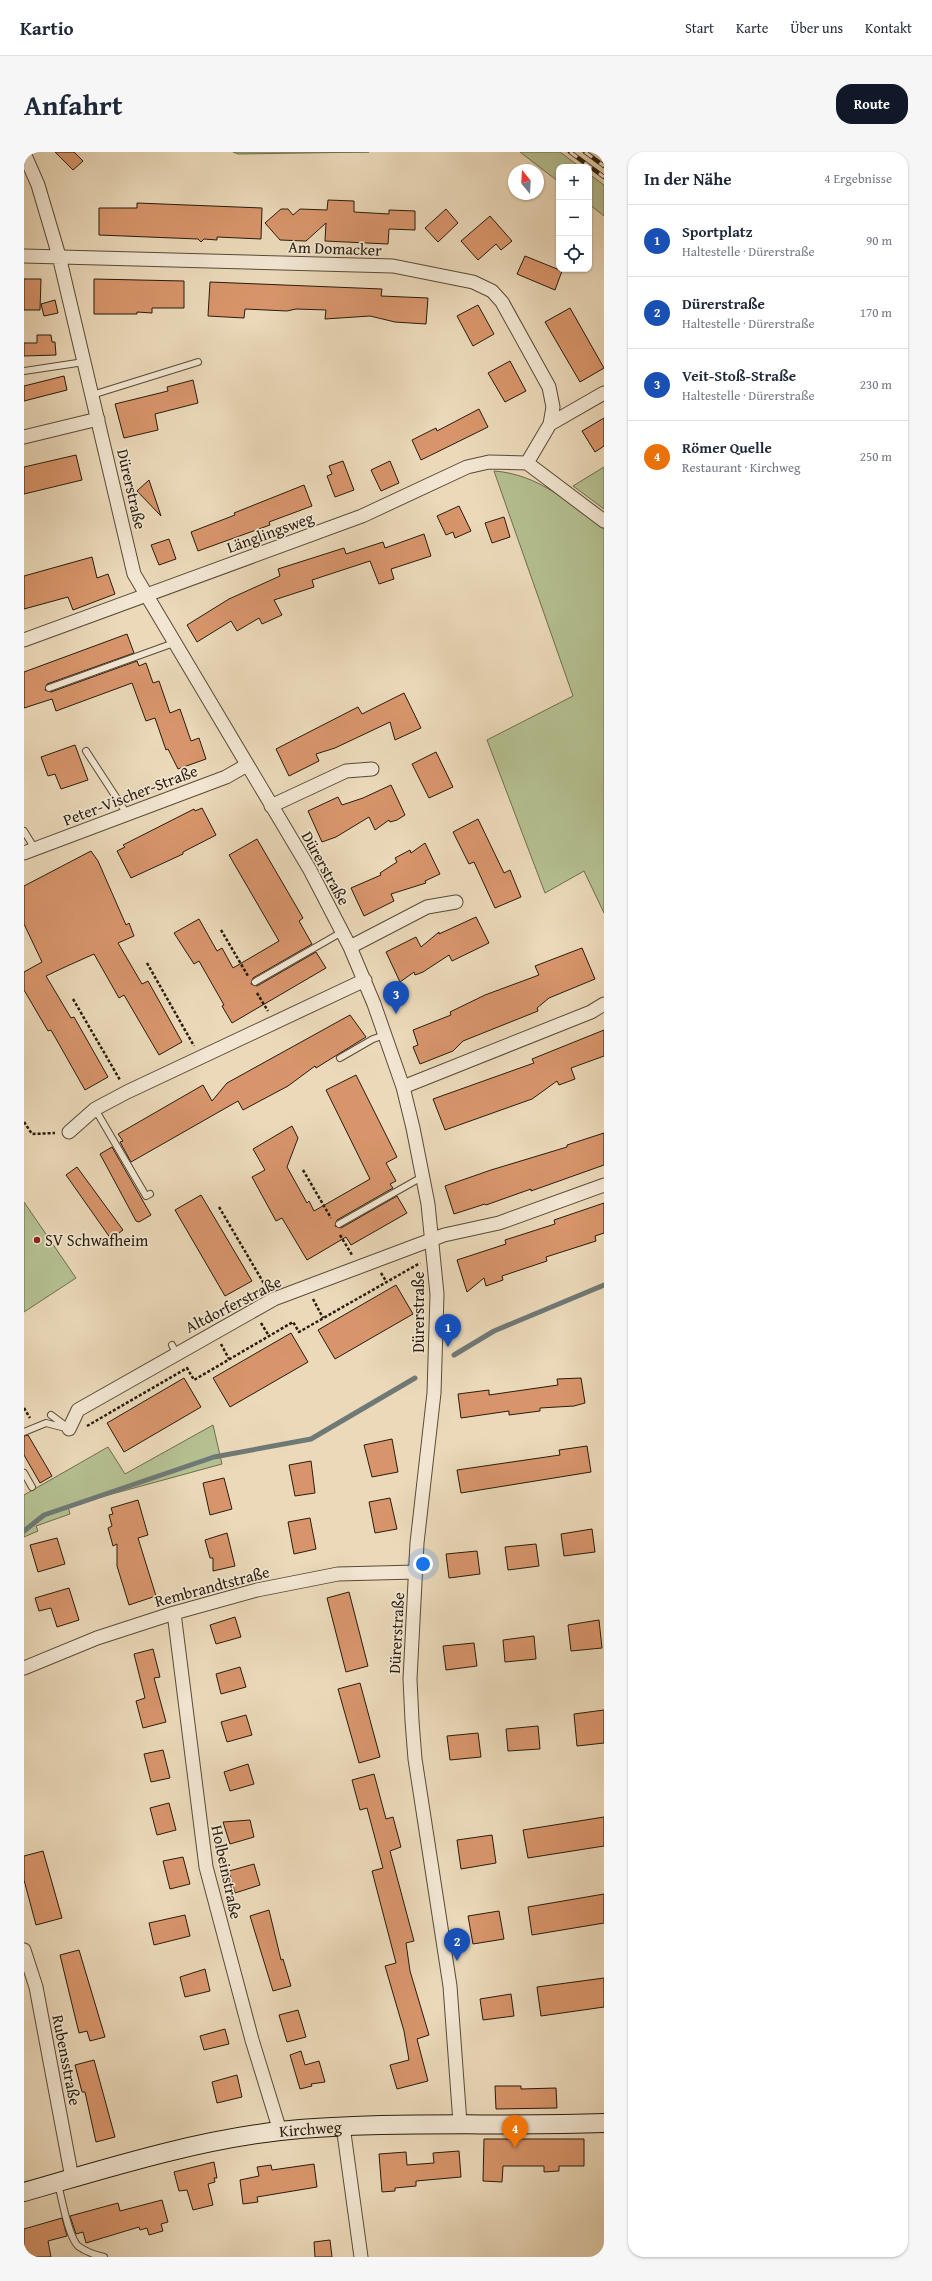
<!DOCTYPE html>
<html lang="de">
<head>
<meta charset="utf-8">
<style>
	:root { --surface:#fff; --page:#f6f6f7; --text:#1f2937; --muted:#747a83; --line:#e0e1e3; --accent:#111827 }
	body { margin:0; font-family:"Gentium Book Plus",serif; background:var(--page); color:var(--text) }
	.controls { position:absolute; right:12px; top:12px; display:grid; overflow:hidden; border-radius:8px; box-shadow:0 1px 3px #0004 }
	.controls button { width:36px; height:36px; display:grid; place-items:center; padding:0; border:0; border-bottom:1px solid var(--line); background:var(--surface); color:var(--text); font:20px sans-serif }
	.compass { position:absolute; left:484px; top:12px; width:36px; height:36px; border-radius:50%; background:var(--surface); box-shadow:0 1px 3px #0004; rotate:342deg }
	.you { position:absolute; left:399px; top:1412px; width:14px; height:14px; margin:-10px; border:3px solid #fff; border-radius:50%; background:#1a73e8; box-shadow:0 0 0 6px #1a73e833 }
	.badge { display:grid; place-items:center; width:26px; height:26px; border-radius:50%; background:var(--accent); color:#fff; font-size:13px; font-weight:700 }
	.pin { position:absolute; translate:-50% -33px; filter:drop-shadow(0 1px 2px #0008) }
	.pin::after { content:''; position:absolute; top:21px; width:14px; height:12px; background:inherit; clip-path:polygon(0 0,100% 0,50% 100%) }
	.list { margin:0; padding:0; list-style:none }
	h2 { display:flex; justify-content:space-between; align-items:center; height:52px; margin:0; padding:0 16px; font-size:17px }
	h2 small { font-size:13px; font-weight:400; color:var(--muted) }
	.list li { display:grid; grid-template-columns:26px 1fr auto; gap:12px; align-items:center; box-sizing:border-box; height:72px; padding:0 16px; border-top:1px solid var(--line) }
	.list b { display:block; font-size:15px; white-space:nowrap }
	.list p { margin:0; font-size:13px; white-space:nowrap; color:var(--muted) }
	.list em { font-size:13px; font-style:normal; color:var(--muted) }
	.icon { flex:none; width:22px; height:22px; fill:none; stroke:currentColor; stroke-width:2; stroke-linecap:round; stroke-linejoin:round }
	.map { position:relative; flex:none; width:580px; height:2105px; overflow:hidden; border-radius:16px }
	header { display:flex; align-items:center; gap:24px; box-sizing:border-box; height:56px; padding:0 20px; background:var(--surface); border-bottom:1px solid var(--line) }
	header strong { font-size:19px }
	nav { display:flex; gap:22px; margin-inline-start:auto; font-size:14px }
	.intro { display:flex; align-items:center; justify-content:space-between; box-sizing:border-box; height:96px; padding:0 24px }
	h1 { margin:0; font-size:28px }
	.button { padding:10px 18px; border-radius:16px; background:var(--accent); color:#fff; font-size:14px; font-weight:700 }
	main { display:flex; gap:24px; padding:0 24px }
	aside { flex:1; background:var(--surface); border-radius:16px; box-shadow:0 1px 3px #0004 }
	.map>svg:first-child { display:block }
	.green { fill:#b5c091; stroke:#6e6e4f }
	.lines { fill:none; stroke-linecap:round; stroke-linejoin:round }
	.stream { stroke:#6f7975; stroke-width:5 }
	.building { fill:#d8956b; stroke:#281c0d }
	.lane-casing { stroke:#594b38; stroke-width:8 }
	.street-casing { stroke:#594b38; stroke-width:15 }
	.secondary-casing { stroke:#281c0d; stroke-width:20 }
	.path { stroke:#281c0d; stroke-width:2.5; stroke-dasharray:3 2; stroke-linecap:butt }
	.lane { stroke:#f2e6d2; stroke-width:6 }
	.street { stroke:#f2e6d2; stroke-width:13 }
	.secondary { stroke:#f2e6d2; stroke-width:18 }
	.rail-casing { stroke:#281c0d; stroke-width:4.5 }
	.rail { stroke:#f2e6d2; stroke-width:3; stroke-dasharray:9; stroke-linecap:butt }
	.poi-dot { fill:#8f2418; stroke:#f2e6d2; stroke-width:1.5 }
	.labels { text-anchor:middle; dominant-baseline:central; stroke-width:3.5; stroke-linejoin:round; paint-order:stroke }
	.street-label { font-size:16px; fill:#281c0d; stroke:#f2e6d2 }
	.poi-label { font-size:16px; fill:#281c0d; stroke:#f2e6d2; text-anchor:start }
</style>
</head>
<body>
<header>
<strong>Kartio</strong>
<nav><a>Start</a><a>Karte</a><a>Über uns</a><a>Kontakt</a></nav>
</header>
<div class="intro"><h1>Anfahrt</h1><a class="button">Route</a></div>
<main>
<div class="map">
<svg width="580" height="2105" viewBox="0 0 580 2105">
	<rect width="100%" height="100%" fill="#ebd9b9"/>
	<filter id="stains"><feTurbulence type="fractalNoise" baseFrequency=".005" numOctaves="4"/><feColorMatrix values="0 0 0 0 .2 0 0 0 0 .09 0 0 0 0 .02 0 0 0 .5 -.17"/></filter>
	<radialGradient id="worn" r=".72"><stop offset=".6" stop-color="#630" stop-opacity="0"/><stop offset="1" stop-color="#630" stop-opacity=".3"/></radialGradient>
	<!-- green -->
	<path class="green" d="M209,0H345L214,2Z
		M496,0H536L556,15H535V30Z
		M565,22L580,33V64L565,52Z
		M580,315V357L549,334Z
		M470,319C514,322 546,351 580,377V761L560,719L521,741L463,588L549,544Z
		M0,1050L52,1126L0,1160Z
		M189,1273L198,1312L44,1354L46,1362L12,1374L14,1379L0,1385V1343L84,1295L101,1322Z"/>
	<g class="lines">
		<!-- stream -->
		<path class="stream" d="M430,1203L470,1179L580,1133
			M0,1379L20,1363L190,1305L287,1287L391,1226"/>
	</g>
	<!-- building -->
	<path class="building" d="M31,0H50L59,9L49,18Z
		M304,48L330,49V60L365,62V58L391,59V78L365,77L364,92L301,89L302,71L282,89L256,88L241,71L257,57H264L269,63L276,57L303,58Z
		M113,51L238,56L237,87L193,85V88L180,87L177,90L174,87L75,83V56H113Z
		M422,57L434,71L414,90L401,76Z
		M466,64L488,89L477,98L472,92L454,108L437,89Z
		M501,104L538,119L531,138L493,122Z
		M0,127H17L16,158H0Z
		M70,127L160,129V156H128V161L113,160V162H70Z
		M186,130L358,137L357,144L404,146L402,172L371,170L346,164L301,167L302,158L272,157L263,159L221,157L220,166L184,164Z
		M31,148L34,161L20,164L17,152Z
		M454,153L470,182L449,194L433,164Z
		M546,156L580,216L556,230L521,170Z
		M13,183H27L28,190H31L32,203L0,204V191H13Z
		M486,209L502,239L481,250L464,221Z
		M40,224L43,238L0,249V234Z
		M169,228L174,251L131,262L134,278L100,286L91,252L144,239L143,235Z
		M455,257L464,275L397,308L388,288L412,276L413,279Z
		M580,266V294L571,300L558,279Z
		M52,303L58,328L0,342V315Z
		M319,309L330,338L311,345L303,324L308,322L305,314Z
		M366,309L375,331L357,339L347,318Z
		M125,328L137,364L113,339Z
		M280,333L288,354L245,370L246,373L174,399L167,380L211,363L210,361Z
		M435,354L447,379L431,386L429,380L422,383L413,364Z
		M480,365L486,385L468,391L461,371Z
		M400,382L407,404L367,417L370,427L355,432L346,409L288,428L290,435L250,448L258,463L238,472L235,466L213,479L207,469L173,490L163,473L205,447L256,424L254,417L320,396L322,402L359,390L361,396Z
		M145,387L152,407L135,413L127,393Z
		M68,405L73,426L84,422L91,442L49,458L44,445L0,457V424Z
		M103,482L110,501L23,532L21,538L27,540L113,509L115,514L122,511L129,531L135,529L146,561L156,557L167,589L175,586L182,607L154,617L144,597L142,598L131,566L122,569L108,531L32,559L28,547L0,556V520Z
		M380,541L397,576L371,588L366,570L311,596L292,602L295,609L265,624L252,597L334,555L338,562Z
		M51,593L64,628L37,637L31,622L24,624L17,605Z
		M412,600L429,635L405,646L388,612Z
		M367,633L381,663L373,668L366,670L365,668L351,678L345,665L312,685L298,690L284,659L314,645L318,653L339,646Z
		M178,656L192,683L159,700V702L107,726L93,699L101,695L99,693L170,657L171,659Z
		M454,667L480,721L486,718L497,745L471,756L450,710L445,712L429,680Z
		M233,687L279,766L275,769L288,792L229,826L227,832L233,834L292,800L302,816L208,871L198,854L200,853L175,809L170,812L150,781L175,767L193,799L198,796L209,816L255,789L205,703Z
		M401,691L416,722L401,729L402,731L367,742L370,749L340,764L327,736L357,723L356,721L373,710L371,706L386,698L387,701Z
		M67,699L74,709L102,773L105,771L110,784L94,791L118,832L124,829L158,890L135,903L100,843L95,846L70,802L41,815L22,824L47,866L50,865L84,925L61,938L27,878L24,879L0,838V820L18,810L0,772V734Z
		M452,765L465,791L428,809L425,803L399,820L391,823L390,820L376,830L362,800L392,785L397,795L415,780V782Z
		M558,796L571,827L525,846L513,856L514,859L439,889L429,899L396,912L389,895L394,893L389,878L427,863L426,860L461,843L515,823L511,814Z
		M326,863L342,885L292,916L291,914L264,934L219,958L214,949L107,1010L96,990L99,989L94,982L179,933L188,949L203,931Z
		M580,878V904L547,916L551,927L535,933L533,929L508,947L421,978L409,947L510,911L508,907Z
		M332,923L373,1005L362,1011L372,1029L366,1032L369,1036L313,1068L311,1074L317,1076L373,1044L383,1061L327,1093L322,1085L283,1108L258,1066L252,1069L228,1025L241,1018L229,997L268,974L274,986L263,1015L283,1051L285,1049L290,1059L346,1027L302,938Z
		M580,981V1013L507,1039V1037L462,1053L461,1052L430,1062L421,1034L467,1018L543,995V993Z
		M88,995L127,1063L115,1070L112,1069L76,1002Z
		M53,1015L99,1078L87,1087L42,1023Z
		M177,1043L228,1129L201,1144L151,1058Z
		M580,1051V1081L571,1084L572,1089L522,1105L523,1109L478,1124L479,1128L462,1134L460,1126L443,1140L433,1108L482,1092L481,1088L531,1072L530,1068Z
		M372,1133L389,1162L311,1207L294,1178Z
		M267,1181L284,1210L206,1255L189,1226Z
		M160,1226L177,1255L100,1300L83,1271Z
		M557,1226L561,1251L550,1254L516,1256V1259L485,1263V1259L437,1266L434,1242L465,1238V1243L534,1233L533,1227Z
		M4,1283L28,1324L16,1331L0,1303V1284Z
		M368,1287L374,1320L348,1325L340,1293Z
		M563,1294L567,1320L437,1341L433,1318L536,1303L535,1298Z
		M287,1309L291,1341L271,1344L265,1313Z
		M200,1326L208,1357L186,1363L179,1331Z
		M366,1346L373,1377L351,1381L345,1350Z
		M114,1348L124,1383L114,1386L132,1444L105,1453L93,1414V1392L89,1394L84,1376L88,1374L85,1363L89,1362L87,1356Z
		M286,1366L292,1397L270,1402L264,1370Z
		M568,1377L571,1400L540,1404L537,1382Z
		M203,1381L211,1414L189,1419V1406H186L181,1388Z
		M33,1386L41,1412L14,1420L6,1393Z
		M512,1392L515,1414L484,1418L481,1395Z
		M453,1399L456,1422L425,1426L422,1402Z
		M45,1436L55,1468L33,1475L27,1456L15,1459L11,1446Z
		M325,1440L344,1514L322,1520L303,1446Z
		M211,1465L217,1485L192,1492L186,1473Z
		M575,1468L578,1496L547,1499L544,1473Z
		M510,1484L512,1507L481,1510L479,1488Z
		M450,1491L453,1514L422,1518L419,1494Z
		M129,1497L136,1525L130,1526L142,1570L119,1576L112,1549L121,1546L110,1502Z
		M216,1515L222,1535L197,1542L192,1522Z
		M336,1531L356,1605L335,1611L314,1537Z
		M580,1558V1591L553,1594L550,1562Z
		M222,1563L228,1583L203,1590L197,1570Z
		M514,1574L516,1597L484,1599L482,1577Z
		M454,1581L457,1605L426,1608L423,1584Z
		M139,1598L146,1626L127,1630L120,1602Z
		M224,1612L230,1632L206,1639L200,1620Z
		M350,1622L362,1667L369,1665L377,1695L366,1699L390,1789L382,1791L386,1819L405,1883L393,1887L404,1929L373,1937L366,1913L385,1908L380,1879L361,1814L372,1811L348,1719L359,1716L343,1656L336,1658L328,1628Z
		M145,1651L152,1678L133,1683L126,1656Z
		M580,1665V1694L504,1706L499,1678Z
		M226,1668L230,1685L206,1692L199,1670Z
		M468,1683L472,1711L437,1717L433,1688Z
		M19,1699L38,1766L12,1773L0,1728V1704Z
		M159,1705L166,1732L146,1737L139,1709Z
		M230,1712L236,1733L211,1741L205,1719Z
		M580,1742V1771L508,1783L504,1755Z
		M245,1758L257,1808L259,1807L267,1834L249,1839L226,1764Z
		M475,1759L480,1787L449,1792L444,1764Z
		M161,1763L166,1784L130,1793L125,1771Z
		M55,1798L81,1885L66,1889L63,1879L55,1881L36,1803Z
		M181,1817L186,1839L161,1845L156,1825Z
		M580,1826V1855L517,1864L513,1835Z
		M487,1842L490,1864L459,1868L456,1847Z
		M274,1858L282,1885L263,1890L255,1863Z
		M201,1877L205,1892L180,1898L176,1884Z
		M277,1899L281,1913L295,1909L301,1930L287,1932L288,1934L276,1937L266,1903Z
		M70,1908L91,1985L72,1990L61,1940H58L51,1913Z
		M213,1923L218,1945L193,1951L188,1930Z
		M471,1934H497V1937L532,1936L533,1956L472,1957Z
		M460,1987H560V2014H535V2019L520,2020V2014H479L478,2030L459,2029Z
		M435,1999L437,2025L392,2029V2034L371,2036V2039L358,2040L355,2002L382,2000L383,2013L410,2011L409,2001Z
		M190,2010L193,2026H190L191,2030L184,2032L189,2053L169,2058L163,2038L155,2039L150,2020Z
		M290,2012L293,2035L233,2045L234,2050L219,2052L216,2028L235,2024L233,2015L247,2013L248,2018Z
		M138,2048L144,2070L137,2072L139,2079L125,2083L123,2076L116,2078L115,2075L62,2091L59,2080L52,2082L46,2064L94,2051L96,2059Z
		M38,2066L43,2084L24,2089L27,2105H0V2077Z
		M306,2088L308,2105H291L290,2090Z"/>
	<g class="lines">
		<defs>
			<path id="lane" d="M0,219L60,210
				M68,243L174,210
				M25,536L150,491
				M62,599L103,662
				M0,679L11,697
				M231,830L318,780
				M316,906L349,887L361,883
				M71,957L122,1044L126,1042
				M315,1072L398,1025
				M148,1193L152,1201
				M27,1263L43,1275
				M0,1280L22,1271L45,1277
				M0,1321L8,1335
				M34,2032C38,2047 44,2084 54,2094C62,2100 71,2103 80,2105"/>
			<path id="street" d="M0,1L14,33L35,104L110,422L286,718L326,795L350,852L379,935L389,976L404,1052L413,1142L410,1241L393,1391L386,1527L388,1569L391,1607L426,1834L436,1971
				M0,104L369,114L449,130L468,139L478,150L525,235L529,255L526,272
				M0,285L74,267
				M503,311L526,272L580,241
				M0,488L338,364L443,315L465,310L503,311L580,369
				M247,654L322,619L348,617
				M0,701L202,625L223,613
				M326,795L403,755L432,750
				M379,935L567,860L580,852
				M45,980L71,957L103,940L341,828
				M45,1277L54,1258L250,1147L420,1083L475,1071L580,1033
				M150,1461L182,1715L228,1888L256,1979
				M0,1516L73,1486L150,1461L233,1438L314,1422L392,1420
				M0,1798L12,1835L48,2026
				M319,1974L337,2105"/>
			<g id="secondary">
				<path id="s1" d="M0,2040C84,2016 169,1989 256,1979C364,1968 472,1975 580,1971"/>
			</g>
		</defs>
		<!-- lane casing -->
		<use href="#lane" class="lane-casing"/>
		<!-- street casing -->
		<use href="#street" class="street-casing"/>
		<!-- secondary casing -->
		<use href="#secondary" class="secondary-casing"/>
		<!-- path -->
		<path class="path" d="M197,778L224,824
			M123,811L170,894
			M233,841L244,859
			M49,847L96,928
			M0,970L8,982L31,981
			M279,1018L307,1066
			M195,1055L242,1135
			M316,1083L328,1103
			M357,1121L362,1129
			M289,1147L299,1166
			M237,1171L245,1184
			M197,1192L205,1207
			M0,1256L6,1266
			M63,1274L163,1216L170,1228L269,1170L275,1180L396,1111"/>
		<!-- lane -->
		<use href="#lane" class="lane"/>
		<!-- street -->
		<use href="#street" class="street"/>
		<!-- secondary -->
		<use href="#secondary" class="secondary"/>
		<defs>
			<path id="rail" d="M546,0L580,25
				M561,0L580,14"/>
		</defs>
		<!-- rail casing -->
		<use href="#rail" class="rail-casing"/>
		<!-- rail -->
		<use href="#rail" class="rail"/>
	</g>
	<!-- markers -->
	<circle class="poi-dot" cx="13" cy="1088" r="4"/>
	<g class="labels">
		<!-- street labels -->
		<g class="street-label">
			<text transform="translate(311 96) rotate(2)">Am Domacker</text>
			<text transform="translate(108 337) rotate(77)">Dürerstraße</text>
			<text transform="translate(246 380) rotate(-20)">Länglingsweg</text>
			<text transform="translate(106 643) rotate(-21)">Peter-Vischer-Straße</text>
			<text transform="translate(302 716) rotate(61)">Dürerstraße</text>
			<text transform="translate(209 1152) rotate(-27)">Altdorferstraße</text>
			<text transform="translate(394 1160) rotate(-90)">Dürerstraße</text>
			<text transform="translate(188 1434) rotate(-15)">Rembrandtstraße</text>
			<text transform="translate(372 1481) rotate(-87)">Dürerstraße</text>
			<text transform="translate(203 1720) rotate(78)">Holbeinstraße</text>
			<text transform="translate(43 1908) rotate(79)">Rubensstraße</text>
			<text stroke="none"><textPath href="#s1" startOffset="294">Kirchweg</textPath></text>
		</g>
		<!-- poi labels -->
		<g class="poi-label">
			<text x="21" y="1088">SV Schwafheim</text>
		</g>
	</g>
	<rect width="100%" height="100%" filter="url(#stains)"/>
	<rect width="100%" height="100%" fill="url(#worn)"/>
</svg>
<div class="controls">
<button>+</button>
<button>−</button>
<button><svg class="icon" aria-label="locate" viewBox="0 0 24 24"><circle cx="12" cy="12" r="6"/><path d="M12 2v4M12 18v4M2 12h4M18 12h4"/></svg></button>
</div>
<svg class="compass" viewBox="-18 -18 36 36"><path d="M0-13l5 13h-10z" fill="#e53935"/><path d="M0 13l5-13h-10z" fill="#747a83"/></svg>
<div class="you"></div>
<div class="pin badge" style="left:424px;top:1195px;background:#1a4fb4">1</div>
<div class="pin badge" style="left:433px;top:1809px;background:#1a4fb4">2</div>
<div class="pin badge" style="left:372px;top:862px;background:#1a4fb4">3</div>
<div class="pin badge" style="left:491px;top:1996px;background:#e8710a">4</div>
</div>
<aside>
<h2>In der Nähe<small>4 Ergebnisse</small></h2>
<ul class="list">
<li><span class="badge" style="background:#1a4fb4">1</span><div><b>Sportplatz</b><p>Haltestelle · Dürerstraße</p></div><em>90 m</em></li>
<li><span class="badge" style="background:#1a4fb4">2</span><div><b>Dürerstraße</b><p>Haltestelle · Dürerstraße</p></div><em>170 m</em></li>
<li><span class="badge" style="background:#1a4fb4">3</span><div><b>Veit-Stoß-Straße</b><p>Haltestelle · Dürerstraße</p></div><em>230 m</em></li>
<li><span class="badge" style="background:#e8710a">4</span><div><b>Römer Quelle</b><p>Restaurant · Kirchweg</p></div><em>250 m</em></li>
</ul>
</aside>
</main>
</body>
</html>
